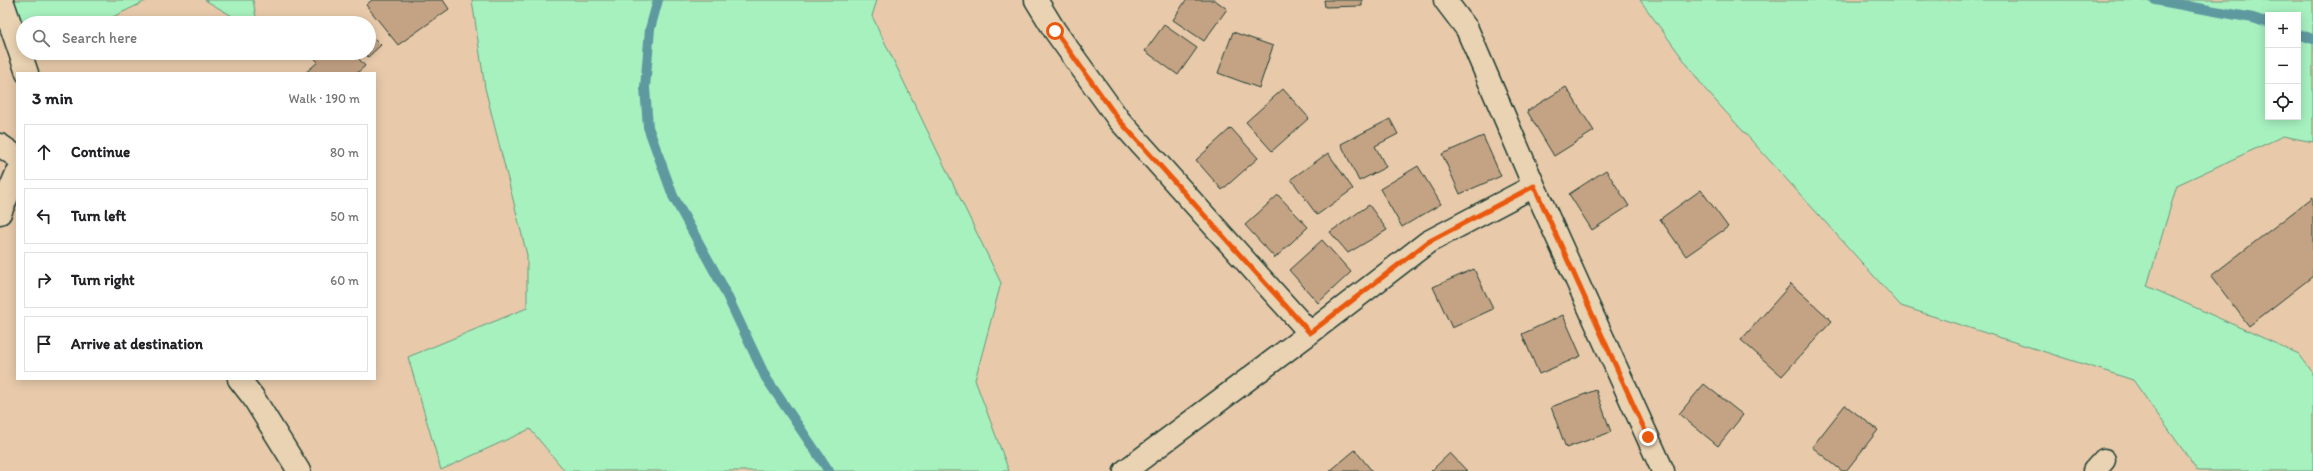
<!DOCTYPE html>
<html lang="en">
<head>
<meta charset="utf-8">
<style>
	:root { --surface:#fff; --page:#f2f2f2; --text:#202124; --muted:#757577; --line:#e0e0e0 }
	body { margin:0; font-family:Itim,sans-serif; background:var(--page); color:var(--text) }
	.controls { position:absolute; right:12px; top:12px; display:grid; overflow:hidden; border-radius:0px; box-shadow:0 2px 10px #0003 }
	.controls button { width:36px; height:36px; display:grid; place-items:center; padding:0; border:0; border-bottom:1px solid var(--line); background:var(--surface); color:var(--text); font:20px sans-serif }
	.stop { position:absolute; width:12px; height:12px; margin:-9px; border:3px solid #ea580c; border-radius:50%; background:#fff }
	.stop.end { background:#ea580c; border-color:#fff; box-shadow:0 1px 4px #0008 }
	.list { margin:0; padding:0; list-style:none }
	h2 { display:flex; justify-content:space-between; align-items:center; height:52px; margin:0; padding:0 16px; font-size:17px }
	h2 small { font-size:13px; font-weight:400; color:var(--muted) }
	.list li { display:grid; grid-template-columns:26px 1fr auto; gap:12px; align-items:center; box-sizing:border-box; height:56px; margin:0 8px 8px; padding:0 8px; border:1px solid var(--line); border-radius:0px }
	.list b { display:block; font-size:15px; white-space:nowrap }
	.list em { font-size:13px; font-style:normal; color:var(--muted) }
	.icon { flex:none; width:22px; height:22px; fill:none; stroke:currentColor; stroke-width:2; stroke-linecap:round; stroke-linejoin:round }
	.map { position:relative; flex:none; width:2313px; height:471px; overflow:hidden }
	.search { position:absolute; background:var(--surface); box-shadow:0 2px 10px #0003; left:16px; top:16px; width:360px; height:44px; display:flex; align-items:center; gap:10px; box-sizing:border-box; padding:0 14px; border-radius:22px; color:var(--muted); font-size:15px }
	.panel { position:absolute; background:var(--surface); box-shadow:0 2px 10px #0003; left:16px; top:72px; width:360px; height:308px; border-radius:0px }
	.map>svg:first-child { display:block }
	.green { fill:#a7f1bf; stroke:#63977a; fill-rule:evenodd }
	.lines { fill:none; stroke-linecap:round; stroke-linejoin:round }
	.stream { stroke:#5f99a0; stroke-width:10 }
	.building { fill:#c4a385; stroke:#1f3d34 }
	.minor-casing { stroke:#1f3d34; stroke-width:25 }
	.minor { stroke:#ead3b3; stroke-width:22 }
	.route { stroke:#ea580c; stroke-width:5 }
</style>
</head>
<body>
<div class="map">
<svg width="2313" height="471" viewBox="0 0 2313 471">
	<rect width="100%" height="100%" fill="#e8caaa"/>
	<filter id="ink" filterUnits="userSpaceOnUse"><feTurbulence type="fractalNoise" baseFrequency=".025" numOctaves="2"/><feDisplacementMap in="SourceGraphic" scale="8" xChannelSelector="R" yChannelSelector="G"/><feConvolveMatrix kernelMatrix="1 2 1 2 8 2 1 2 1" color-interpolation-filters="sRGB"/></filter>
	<g filter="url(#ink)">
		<!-- green -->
		<path class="green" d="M2,0H148L100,23H23V53H38L22,60Z
			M205,0H253L257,23H244Z
			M472,0H877L872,16L1001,283L975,380L1009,471H565L530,429L441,470L408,357L527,308V255L485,88Z
			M1640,0H2313V142L2283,136L2177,185L2147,286L2299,354L2313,373V471H2198L2133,380L1901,306L1705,89ZM2268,15H2298V117H2268Z"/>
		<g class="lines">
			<!-- stream -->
			<path class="stream" d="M658,0L650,29L645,88L648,127L673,196L722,285L766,378L829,471
				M2155,0L2253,18L2268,23
				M2298,34L2313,39"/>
		</g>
		<!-- building -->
		<path class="building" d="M372,0H443L449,9L398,45L366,5Z
			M1186,0H1215L1227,9L1204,41L1173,20Z
			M1324,0H1362V6L1325,7Z
			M1164,25L1197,48L1178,75L1145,51Z
			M1233,32L1273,46L1259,88L1218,73Z
			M369,33L381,45L368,57L365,53H369Z
			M310,53H354L365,66L357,73H305L318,62Z
			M1566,87L1594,131L1554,156L1527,111Z
			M1283,89L1309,118L1272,151L1246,122Z
			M1390,119L1398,134L1375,146L1386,167L1359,181L1341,144Z
			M1231,128L1258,158L1222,190L1196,160Z
			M1483,136L1501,176L1460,194L1442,154Z
			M1328,153L1353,189L1317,215L1291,179Z
			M1418,166L1441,204L1402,227L1380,189Z
			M1606,170L1629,206L1592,230L1569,194Z
			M1701,190L1728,227L1686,256L1660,219Z
			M1278,195L1308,227L1275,258L1245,225Z
			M2313,197V276L2249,326L2211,276Z
			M1369,205L1387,230L1348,253L1330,232Z
			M1322,240L1351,272L1318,303L1289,270Z
			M1474,269L1493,309L1452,328L1433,287Z
			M1791,284L1832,321L1782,376L1741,340Z
			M1563,315L1581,356L1539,374L1522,334Z
			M1704,384L1743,415L1718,446L1679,414Z
			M1596,390L1611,432L1566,448L1551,407Z
			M1845,405L1878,430L1846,471H1842L1812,447Z
			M1355,450L1372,471H1330Z
			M1450,453L1467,471H1431Z"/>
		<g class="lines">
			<defs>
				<path id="minor" d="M2,0L27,73
					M1036,0L1055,31L1119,120L1310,333
					M1445,0L1467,29L1534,186L1663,471
					M0,145L17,157
					M0,213L17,173
					M239,379L253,397L299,471
					M1125,471L1310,333L1428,242L1534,186
					M2094,471L2104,460"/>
			</defs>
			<!-- minor casing -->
			<use href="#minor" class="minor-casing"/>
			<!-- minor -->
			<use href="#minor" class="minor"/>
		</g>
	</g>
	<g class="lines" filter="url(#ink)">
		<!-- route -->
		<path class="route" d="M1055,31L1119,120L1310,333L1428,242L1534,186L1648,437"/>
	</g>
</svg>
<div class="controls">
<button>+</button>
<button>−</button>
<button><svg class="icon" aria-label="locate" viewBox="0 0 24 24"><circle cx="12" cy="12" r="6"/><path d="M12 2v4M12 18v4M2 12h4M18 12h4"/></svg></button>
</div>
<div class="stop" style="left:1055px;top:31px"></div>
<div class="stop end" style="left:1648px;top:437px"></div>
<div class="search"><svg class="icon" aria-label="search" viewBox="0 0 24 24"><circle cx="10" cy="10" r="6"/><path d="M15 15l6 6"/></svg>Search here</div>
<section class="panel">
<h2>3 min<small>Walk · 190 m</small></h2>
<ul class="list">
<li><svg class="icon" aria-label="ahead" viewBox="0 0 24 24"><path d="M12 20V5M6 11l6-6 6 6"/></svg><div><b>Continue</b></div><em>80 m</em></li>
<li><svg class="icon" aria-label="left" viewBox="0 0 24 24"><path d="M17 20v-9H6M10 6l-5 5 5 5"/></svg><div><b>Turn left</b></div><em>50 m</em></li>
<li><svg class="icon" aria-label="right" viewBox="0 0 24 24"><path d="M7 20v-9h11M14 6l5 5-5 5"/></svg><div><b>Turn right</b></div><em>60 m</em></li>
<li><svg class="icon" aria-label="arrive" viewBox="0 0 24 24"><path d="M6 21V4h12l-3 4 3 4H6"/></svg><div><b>Arrive at destination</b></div></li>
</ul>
</section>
</div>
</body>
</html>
